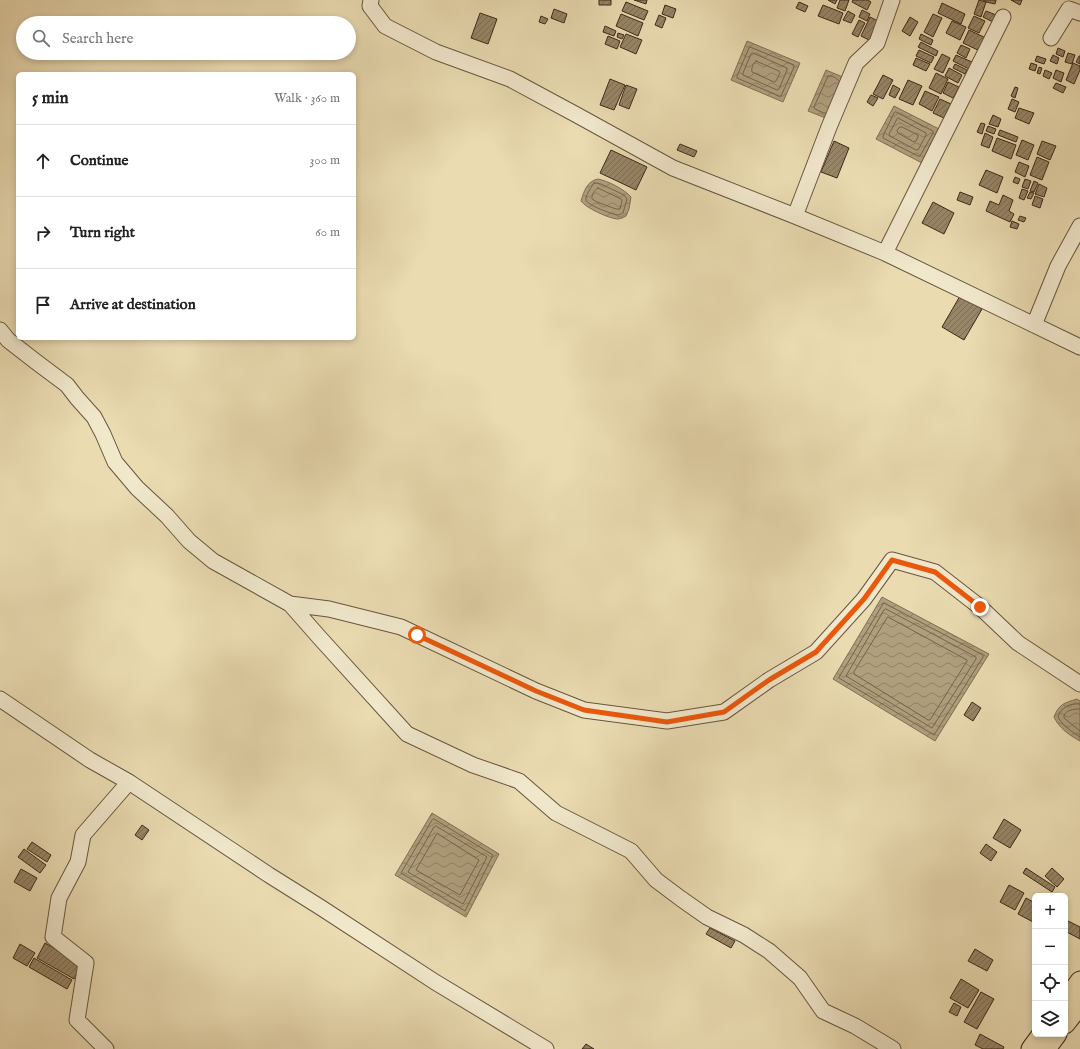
<!DOCTYPE html>
<html lang="en">
<head>
<meta charset="utf-8">
<style>
	:root { --surface:#fff; --page:#f6f6f6; --text:#222; --muted:#767676; --line:#e0e0e0 }
	body { margin:0; font-family:"IM FELL English",serif; background:var(--page); color:var(--text) }
	.controls { position:absolute; right:12px; bottom:12px; display:grid; overflow:hidden; border-radius:6px; box-shadow:0 2px 6px #0003 }
	.controls button { width:36px; height:36px; display:grid; place-items:center; padding:0; border:0; border-bottom:1px solid var(--line); background:var(--surface); color:var(--text); font:20px sans-serif }
	.stop { position:absolute; width:12px; height:12px; margin:-9px; border:3px solid #ea580c; border-radius:50%; background:#fff }
	.stop.end { background:#ea580c; border-color:#fff; box-shadow:0 1px 4px #0008 }
	.list { margin:0; padding:0; list-style:none }
	h2 { display:flex; justify-content:space-between; align-items:center; height:52px; margin:0; padding:0 16px; font-size:17px }
	h2 small { font-size:13px; font-weight:400; color:var(--muted) }
	.list li { display:grid; grid-template-columns:26px 1fr auto; gap:12px; align-items:center; box-sizing:border-box; height:72px; padding:0 16px; border-top:1px solid var(--line) }
	.list b { display:block; font-size:15px; white-space:nowrap }
	.list em { font-size:13px; font-style:normal; color:var(--muted) }
	.icon { flex:none; width:22px; height:22px; fill:none; stroke:currentColor; stroke-width:2; stroke-linecap:round; stroke-linejoin:round }
	.map { position:relative; flex:none; width:1080px; height:1049px; overflow:hidden }
	.search { position:absolute; background:var(--surface); box-shadow:0 2px 6px #0003; left:16px; top:16px; width:340px; height:44px; display:flex; align-items:center; gap:10px; box-sizing:border-box; padding:0 14px; border-radius:22px; color:var(--muted); font-size:15px }
	.panel { position:absolute; background:var(--surface); box-shadow:0 2px 6px #0003; left:16px; top:72px; width:340px; height:268px; border-radius:6px }
	.map>svg:first-child { display:block }
	.water { fill:url(#water-waves); stroke:#817055 }
	.lines { fill:none; stroke-linecap:round; stroke-linejoin:round }
	.shore { stroke:#76644b; stroke-width:1 }
	.building { fill:url(#building-hatch); stroke:#3d2a19 }
	.minor-casing { stroke:#68563f; stroke-width:17 }
	.major-casing { stroke:#3d2a19; stroke-width:21 }
	.minor { stroke:#f1e8cc; stroke-width:15 }
	.major { stroke:#eadbb1; stroke-width:19 }
	.route { stroke:#ea580c; stroke-width:5 }
</style>
</head>
<body>
<div class="map">
<svg width="1080" height="1049" viewBox="0 0 1080 1049">
	<defs>
		<pattern id="water-waves" width="16" height="10" patternUnits="userSpaceOnUse"><rect width="16" height="10" fill="#af9f7d"/><path d="M0 5q4-4 8 0t8 0" fill="none" stroke="#908266"/></pattern>
		<pattern id="building-hatch" width="6" height="6" patternUnits="userSpaceOnUse"><rect width="6" height="6" fill="#978668"/><path d="M-1 1l2-2M0 6l6-6M5 7l2-2" fill="none" stroke="#7c6e55"/></pattern>
	</defs>
	<rect width="100%" height="100%" fill="#eadbb1"/>
	<filter id="stains"><feTurbulence type="fractalNoise" baseFrequency=".005" numOctaves="4"/><feColorMatrix values="0 0 0 0 .2 0 0 0 0 .09 0 0 0 0 .02 0 0 0 .5 -.17"/></filter>
	<radialGradient id="worn" r=".72"><stop offset=".6" stop-color="#630" stop-opacity="0"/><stop offset="1" stop-color="#630" stop-opacity=".3"/></radialGradient>
	<!-- water -->
	<path class="water" d="M747,41L800,63L783,102L731,80Z
		M826,70L845,78L828,119L808,111Z
		M894,106L939,129L922,163L876,139Z
		M598,179C608,181 624,189 631,197L629,209L626,216C623,218 620,219 617,219C608,218 586,208 581,201C584,191 587,181 598,179Z
		M882,597L989,654L935,741L833,679Z
		M1077,699L1080,701V741C1069,735 1059,728 1054,717C1059,704 1064,703 1077,699Z
		M432,813L499,854L466,917L395,875Z"/>
	<g class="lines">
		<!-- shore -->
		<path class="shore" d="M750,47L794,65V67L781,96H779L737,78V76L749,48Z
			M753,53L787,68V70L779,89L777,90L743,75V73L751,54Z
			M756,61L779,71L780,73L776,81L774,82L752,72C751,69 753,63 756,61Z
			M896,112L933,131V133L920,156H918L883,138V136L894,113Z
			M826,113H824L815,109L814,107L828,76C831,75 837,78 839,81
			M898,118L926,133V135L918,150H916L890,136L889,134L897,119Z
			M900,127H902L918,135V137L916,141L914,142L898,133L897,131Z
			M594,183H597L601,184L624,195L627,199L623,213C621,214 619,215 617,215C612,214 587,205 586,200C585,196 592,186 594,183Z
			M598,188L621,199L622,201L620,209H616L597,202L592,199C591,196 595,189 598,188Z
			M884,603L983,655V657L934,735L839,678Z
			M886,609L976,657V659L932,728L846,676L884,610Z
			M888,617L967,660V661L930,720H928L854,674V672Z
			M1080,704C1070,703 1061,707 1058,717C1062,725 1072,732 1080,737
			M1080,709C1073,709 1066,710 1064,716V718L1080,731
			M434,819L493,855L465,911L401,873L432,820Z
			M436,826L487,857L463,904L408,872L434,827Z
			M438,834L479,860L460,895L416,870L436,835Z"/>
	</g>
	<!-- building -->
	<path class="building" d="M599,0H611V5H599Z
		M634,0H647L646,4Z
		M828,0H837L835,4Z
		M840,0H849L845,11L837,8Z
		M853,0H868L871,2L867,10L852,2Z
		M979,0L986,2L981,17L974,14Z
		M983,0H996L995,4L986,2Z
		M1011,0H1022L1020,5Z
		M626,2L648,11L644,20L622,11Z
		M799,2L808,6L805,12L796,8Z
		M942,3L965,14L961,24L938,13Z
		M665,5L676,9L673,18L662,14Z
		M823,5L843,13L839,24L818,16Z
		M554,9L567,14L564,23L551,18Z
		M862,10L870,14L867,21L859,17Z
		M848,11L855,15L851,23L843,20Z
		M986,11L996,15L993,22L983,17Z
		M480,13L497,19L488,44L471,38Z
		M621,14L643,23L638,36L616,26Z
		M933,14L942,18L933,37L924,32Z
		M659,15L666,18L662,28L655,25Z
		M541,16L548,19L545,24L539,22Z
		M974,16L985,21L979,33L968,28Z
		M870,17L880,22L871,41L861,36Z
		M910,17L918,22L910,36L902,31Z
		M859,20L865,23L858,37L852,34Z
		M952,21L966,27L960,40L946,33Z
		M605,26L616,31L614,36L603,32Z
		M969,30L988,39L982,52L963,43Z
		M618,33L624,35L622,39L617,37Z
		M626,34L642,40L636,54L620,47Z
		M921,34L933,40L931,45L919,39Z
		M608,36L620,41L617,49L605,44Z
		M921,42L938,51L936,56L918,47Z
		M961,45L970,49L966,58L957,53Z
		M1058,48L1065,51L1063,57L1056,54Z
		M919,50L934,57L931,63L916,56Z
		M1068,53L1075,55L1072,64L1065,62Z
		M942,54L950,58L943,73L934,69Z
		M956,55L972,62L969,69L953,61Z
		M1053,55L1059,58L1057,64L1050,61Z
		M1037,56L1046,59L1044,64L1035,61Z
		M1079,56H1080V64L1076,62Z
		M916,58L930,64L926,71L913,65Z
		M1031,63L1037,65L1035,71L1029,69Z
		M1073,63L1080,66V70L1074,84L1066,80Z
		M955,64L967,70L965,74L953,68Z
		M1039,67L1042,68L1040,74L1037,73Z
		M949,68L962,75L958,83L945,76Z
		M1045,70L1052,73L1049,79L1043,76Z
		M1056,70L1064,73L1061,82L1053,78Z
		M936,73L948,79L941,94L929,88Z
		M883,75L893,80L883,99L873,94Z
		M610,79L625,85L614,110L600,105Z
		M908,80L922,86L913,105L899,99Z
		M948,82L959,87L953,98L943,93Z
		M1056,83L1066,87L1063,93L1053,88Z
		M626,85L637,89L629,109L619,105Z
		M893,85L900,89L895,98L889,95Z
		M1015,87L1018,88L1015,98L1011,96Z
		M925,91L939,97L932,111L919,104Z
		M871,95L878,98L873,106L867,102Z
		M940,99L951,104L944,118L933,113Z
		M1012,99L1019,102L1015,112L1008,109Z
		M1019,108L1034,113L1029,124L1015,118Z
		M993,115L1001,119L998,127L989,124Z
		M981,123L985,124L982,134L977,132Z
		M988,126L996,129L994,134L986,131Z
		M1000,130L1018,137L1016,142L998,135Z
		M985,133L993,137L989,148L981,145Z
		M997,138L1016,145L1011,159L992,151Z
		M1022,140L1034,145L1028,160L1016,155Z
		M834,141L849,148L837,178L821,172Z
		M1042,141L1056,146L1050,160L1037,154Z
		M680,144L697,151L694,157L677,150Z
		M611,150L647,167L636,190L600,173Z
		M1037,157L1049,162L1042,180L1030,175Z
		M1019,162L1029,166L1025,177L1015,172Z
		M986,170L1003,177L997,193L979,185Z
		M1015,177L1020,179L1018,184L1013,182Z
		M1025,179L1031,181L1028,189L1022,187Z
		M1034,181L1038,183L1034,192L1030,191Z
		M1039,184L1047,188L1044,197L1035,194Z
		M1022,189L1028,191L1024,200L1019,198Z
		M960,192L973,197L970,205L957,200Z
		M1030,192L1034,193L1031,199L1027,198Z
		M1003,195L1013,200L1009,211L1014,214L1010,222L986,211L990,201L999,205Z
		M1035,196L1043,199L1040,208L1032,205Z
		M933,202L954,213L944,234L922,223Z
		M1020,216L1026,218L1024,222L1018,220Z
		M1012,221L1019,224L1017,229L1010,227Z
		M960,296L982,309L964,340L942,327Z
		M972,702L981,708L973,721L964,715Z
		M1004,819L1021,830L1010,848L993,838Z
		M142,825L149,830L142,840L135,835Z
		M32,842L51,855L47,862L27,849Z
		M986,844L997,852L991,861L980,853Z
		M24,849L46,865L40,873L18,857Z
		M1026,868L1055,887L1052,892L1023,873Z
		M1052,868L1064,879L1057,887L1045,876Z
		M21,869L37,878L30,891L14,882Z
		M1009,885L1024,893L1015,910L1000,902Z
		M1026,898L1035,903V923L1018,914Z
		M1066,920L1080,927V939L1065,931V922Z
		M710,928L735,941L731,948L706,934Z
		M45,943L82,964L74,979L37,958Z
		M20,944L35,953L27,966L13,958Z
		M975,949L993,960L987,971L968,961Z
		M34,958L72,980L67,989L29,967Z
		M961,979L979,990L968,1008L950,998Z
		M981,992L994,999L977,1029L964,1022Z
		M954,1003L961,1007L957,1016L949,1012Z
		M980,1034L1004,1047L1003,1049H983L975,1045Z
		M586,1044L594,1049H582Z"/>
	<g class="lines">
		<defs>
			<path id="minor" d="M371,0L370,6L385,26L436,52L510,79L575,114L673,168L795,216L885,253L1080,347
				M1051,38L1069,9L1080,13
				M795,216L829,127L856,63L877,43L892,0
				M885,253L1003,17
				M1034,325L1058,266L1080,226
				M0,330L8,340L35,361L67,385L77,398L94,417L103,434L115,462L137,488L167,516L189,541L213,561L290,604L329,609L401,627L536,691L584,710L667,721L724,712L769,680L816,652L864,599L892,560L935,572L980,607L1018,643L1080,684
				M290,604L319,637L407,734L473,765L519,781L556,813L631,851L656,880L680,898L707,917L744,935L769,951L800,978L823,1011L855,1026L893,1049
				M0,699L90,760L129,782L269,875L320,907L435,982L546,1049
				M106,1049L77,1020L86,963L53,937L59,898L78,862L83,835L129,782"/>
			<path id="major" d="M1065,1002L1080,981
				M1065,1024L1080,1005
				M1031,1049L1042,1034
				M1046,1049L1057,1034"/>
		</defs>
		<!-- minor casing -->
		<use href="#minor" class="minor-casing"/>
		<!-- major casing -->
		<use href="#major" class="major-casing"/>
		<!-- minor -->
		<use href="#minor" class="minor"/>
		<!-- major -->
		<use href="#major" class="major"/>
	</g>
	<g class="lines">
		<!-- route -->
		<path class="route" d="M417,635L536,691L584,710L667,722L724,712L769,680L816,652L864,599L892,560L935,572L980,607"/>
	</g>
	<rect width="100%" height="100%" filter="url(#stains)"/>
	<rect width="100%" height="100%" fill="url(#worn)"/>
</svg>
<div class="controls">
<button>+</button>
<button>−</button>
<button><svg class="icon" aria-label="locate" viewBox="0 0 24 24"><circle cx="12" cy="12" r="6"/><path d="M12 2v4M12 18v4M2 12h4M18 12h4"/></svg></button>
<button><svg class="icon" aria-label="layers" viewBox="0 0 24 24"><path d="M12 4l9 5-9 5-9-5zM3 14l9 5 9-5"/></svg></button>
</div>
<div class="stop" style="left:417px;top:635px"></div>
<div class="stop end" style="left:980px;top:607px"></div>
<div class="search"><svg class="icon" aria-label="search" viewBox="0 0 24 24"><circle cx="10" cy="10" r="6"/><path d="M15 15l6 6"/></svg>Search here</div>
<section class="panel">
<h2>5 min<small>Walk · 360 m</small></h2>
<ul class="list">
<li><svg class="icon" aria-label="ahead" viewBox="0 0 24 24"><path d="M12 20V5M6 11l6-6 6 6"/></svg><div><b>Continue</b></div><em>300 m</em></li>
<li><svg class="icon" aria-label="right" viewBox="0 0 24 24"><path d="M7 20v-9h11M14 6l5 5-5 5"/></svg><div><b>Turn right</b></div><em>60 m</em></li>
<li><svg class="icon" aria-label="arrive" viewBox="0 0 24 24"><path d="M6 21V4h12l-3 4 3 4H6"/></svg><div><b>Arrive at destination</b></div></li>
</ul>
</section>
</div>
</body>
</html>
